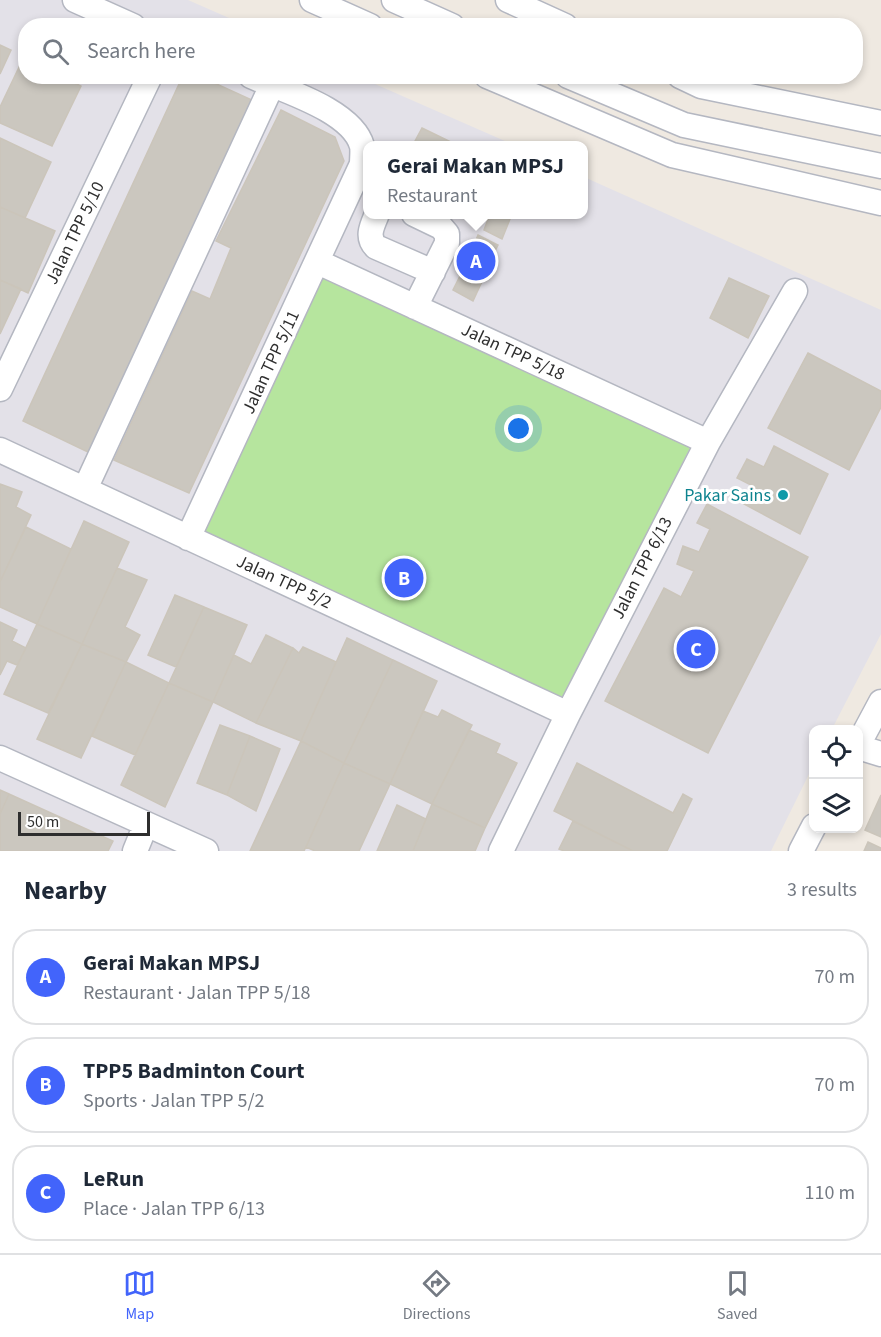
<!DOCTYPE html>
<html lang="en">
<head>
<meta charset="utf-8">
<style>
	:root { --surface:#fff; --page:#f6f6f7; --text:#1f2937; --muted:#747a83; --line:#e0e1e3; --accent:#4264fb }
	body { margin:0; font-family:"Source Sans 3",sans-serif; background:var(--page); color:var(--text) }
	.controls { position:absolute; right:18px; bottom:18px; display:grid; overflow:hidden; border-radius:12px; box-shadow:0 3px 9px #0003 }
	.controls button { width:54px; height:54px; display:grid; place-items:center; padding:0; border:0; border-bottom:2px solid var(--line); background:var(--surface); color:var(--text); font:30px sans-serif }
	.scale { position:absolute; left:18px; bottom:15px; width:132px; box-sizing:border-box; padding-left:6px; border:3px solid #2e2e2e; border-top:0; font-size:16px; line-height:21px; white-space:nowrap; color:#2e2e2e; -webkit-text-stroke:4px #fff; paint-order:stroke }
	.you { position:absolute; left:519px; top:429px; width:21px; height:21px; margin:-15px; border:4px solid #fff; border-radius:50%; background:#1a73e8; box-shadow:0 0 0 9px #1a73e833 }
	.badge { display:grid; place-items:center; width:39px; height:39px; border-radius:50%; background:var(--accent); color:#fff; font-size:20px; font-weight:700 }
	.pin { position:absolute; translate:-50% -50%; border:3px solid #fff; box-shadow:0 2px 6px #0006 }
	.popup { position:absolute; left:363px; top:141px; width:225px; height:78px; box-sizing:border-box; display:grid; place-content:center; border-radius:12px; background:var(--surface); filter:drop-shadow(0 2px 4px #0005); font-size:20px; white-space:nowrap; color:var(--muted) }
	.popup b { font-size:22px; color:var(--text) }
	.popup::after { content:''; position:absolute; left:50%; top:100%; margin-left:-12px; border:12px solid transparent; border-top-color:var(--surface) }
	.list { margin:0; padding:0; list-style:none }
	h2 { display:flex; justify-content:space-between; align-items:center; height:78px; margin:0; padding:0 24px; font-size:26px }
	h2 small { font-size:20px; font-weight:400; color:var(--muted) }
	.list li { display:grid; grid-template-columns:39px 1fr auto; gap:18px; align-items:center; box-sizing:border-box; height:96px; margin:0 12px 12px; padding:0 12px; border:2px solid var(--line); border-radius:24px }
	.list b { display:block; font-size:22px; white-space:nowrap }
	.list p { margin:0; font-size:20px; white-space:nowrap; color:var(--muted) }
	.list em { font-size:20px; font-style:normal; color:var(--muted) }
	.icon { flex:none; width:33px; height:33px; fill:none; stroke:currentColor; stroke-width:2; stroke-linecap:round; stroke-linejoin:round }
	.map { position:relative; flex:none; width:881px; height:851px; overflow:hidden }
	.search { position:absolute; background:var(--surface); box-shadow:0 3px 9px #0003; left:18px; right:18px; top:18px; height:66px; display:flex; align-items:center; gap:15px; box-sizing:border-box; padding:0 21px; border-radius:24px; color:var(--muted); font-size:22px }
	.sheet { height:402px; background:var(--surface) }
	nav { display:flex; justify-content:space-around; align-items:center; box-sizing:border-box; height:84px; border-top:2px solid var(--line); background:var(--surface); font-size:16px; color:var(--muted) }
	nav a { display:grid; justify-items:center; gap:3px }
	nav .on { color:var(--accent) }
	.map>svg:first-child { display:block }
	.industrial { fill:#e3e1e8 }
	.grass { fill:#b6e59e }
	.pitch { fill:#c9ec9a }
	.building { fill:#cbc7bf; stroke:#cbc5ba; stroke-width:1.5 }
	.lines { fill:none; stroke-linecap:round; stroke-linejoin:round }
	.minor-casing { stroke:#b4b7c1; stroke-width:27 }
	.minor { stroke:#fff; stroke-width:24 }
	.culture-dot { fill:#0f9aa8; stroke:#fff; stroke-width:2 }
	.labels { text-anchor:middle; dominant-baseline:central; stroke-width:6; stroke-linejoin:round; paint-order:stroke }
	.street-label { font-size:18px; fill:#2e2e2e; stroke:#fff }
	.culture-label { font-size:18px; fill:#0d838f; stroke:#fff; text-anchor:end }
</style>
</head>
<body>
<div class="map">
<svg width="881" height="851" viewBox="0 0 881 851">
	<rect width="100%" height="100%" fill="#efe9e1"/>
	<!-- industrial -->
	<path class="industrial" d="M0,0H188L245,25L26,26V76L359,77L514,145L368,146V214H584V177L881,310V634L832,729L814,730L813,766L771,851H0Z"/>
	<!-- grass -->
	<path class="grass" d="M323,277L690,448L563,701L202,532Z"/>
	<!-- pitch -->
	<path class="pitch" d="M392,558L427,575L416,598L381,582Z"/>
	<!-- building -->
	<path class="building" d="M0,45L11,50L0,74Z
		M23,59L26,76H61L81,86L52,146L0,123V107Z
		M199,76L252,100L90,453L23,421L179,84Z
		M281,110L335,137L344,161L189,493L114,460L192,291L210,299L231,248L216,241Z
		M422,128L459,146H419L414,143Z
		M0,138L51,162L25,218L0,207Z
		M0,207L55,231L28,293L0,280Z
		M490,214H512L502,239L484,230Z
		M478,235L498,245L486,269L468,259Z
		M464,268L484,277L473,301L453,290Z
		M729,278L769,296L748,338L710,318Z
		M0,280L21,289L0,334Z
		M808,353L881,391V407L849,470L768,428Z
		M774,446L828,474L800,534L744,504L753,486L737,478L747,459L764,467Z
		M0,484L22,492L16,507L31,515L0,582Z
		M707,504L808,557L708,753L605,701L664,588L681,597L694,571L677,564L683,546L699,552L710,529L697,523Z
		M84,521L129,542L82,644L37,624Z
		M26,527L71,549L37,624L0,607V582Z
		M117,568L147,580L125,627L140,635L126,662L82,644Z
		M175,595L204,607L176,667L148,655Z
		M204,607L247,625L213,702L169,683Z
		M0,622L17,630L12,641L26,648L17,665L7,661L0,675Z
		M37,624L82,644L48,713L4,694Z
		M266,635L293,648L256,723L213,702L234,655L251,664Z
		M347,638L393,660L344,763L301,741Z
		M82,644L126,662L81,758L37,739Z
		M303,647L336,662L301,741L256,723L293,648L299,653Z
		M393,660L437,681L390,784L344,763Z
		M126,662L169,683L135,755L92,736Z
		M169,683L213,702L165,807L121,785Z
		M442,710L472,725L432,804L390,784L423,711L438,717Z
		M220,725L250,736L227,795L197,783Z
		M469,730L500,744L496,753L517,763L485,828L432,804Z
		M250,736L280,749L256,811L227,795Z
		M301,741L344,763L304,851H250Z
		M344,763L390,784L359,851H315L306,847Z
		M577,763L673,813L683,794L692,799L667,851H633L554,811Z
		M0,790L9,794L0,814Z
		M9,794L113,841L108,851H0V814Z
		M881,795V837L865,830Z
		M432,804L485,828L475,851H413Z
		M397,805L426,819L413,851H377Z
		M573,821L633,851H564L559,849Z
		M868,842L881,848V851H864Z"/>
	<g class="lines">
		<defs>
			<path id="minor" d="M75,0L133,26
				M312,0L370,26
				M394,0L452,26
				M508,0L565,26
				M487,76L672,155L881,203
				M568,76L684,125L881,166
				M680,76L701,86L881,123
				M377,214C372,226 366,237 376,247L433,272
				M414,214L441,227L447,234V243L415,307
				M318,262L708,442
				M0,389L150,76
				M0,450L568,714
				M85,489L272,85
				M188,538L362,164C362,158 363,151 362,146C352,110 282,90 251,76
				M858,745L881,702
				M858,747L881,754
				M0,758L206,851
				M135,851L146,824
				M501,851L568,714L708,442L795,291
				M801,851L814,826"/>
		</defs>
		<!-- minor casing -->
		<use href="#minor" class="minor-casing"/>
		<!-- minor -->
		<use href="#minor" class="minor"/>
	</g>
	<!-- markers -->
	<circle class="culture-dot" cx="783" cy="495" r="6"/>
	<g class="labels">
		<!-- street labels -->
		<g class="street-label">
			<text transform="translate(75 233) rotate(-64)">Jalan TPP 5/10</text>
			<text transform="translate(513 352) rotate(25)">Jalan TPP 5/18</text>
			<text transform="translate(271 362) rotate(-65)">Jalan TPP 5/11</text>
			<text transform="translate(642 568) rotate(-63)">Jalan TPP 6/13</text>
			<text transform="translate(284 582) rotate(25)">Jalan TPP 5/2</text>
		</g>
		<!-- culture labels -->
		<g class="culture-label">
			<text x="771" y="495">Pakar Sains</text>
		</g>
	</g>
</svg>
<div class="controls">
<button><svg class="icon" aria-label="locate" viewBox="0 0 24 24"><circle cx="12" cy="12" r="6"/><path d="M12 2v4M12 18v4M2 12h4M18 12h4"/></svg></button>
<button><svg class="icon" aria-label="layers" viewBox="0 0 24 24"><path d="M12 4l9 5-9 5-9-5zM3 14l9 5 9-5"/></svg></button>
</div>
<div class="scale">50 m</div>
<div class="you"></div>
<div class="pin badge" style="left:476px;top:261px">A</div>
<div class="popup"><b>Gerai Makan MPSJ</b>Restaurant</div>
<div class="pin badge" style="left:404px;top:578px">B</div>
<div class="pin badge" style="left:696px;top:649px">C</div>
<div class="search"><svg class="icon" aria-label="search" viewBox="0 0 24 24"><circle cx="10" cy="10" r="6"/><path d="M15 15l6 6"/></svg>Search here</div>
</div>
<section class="sheet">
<h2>Nearby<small>3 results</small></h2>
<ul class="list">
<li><span class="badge">A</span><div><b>Gerai Makan MPSJ</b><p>Restaurant · Jalan TPP 5/18</p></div><em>70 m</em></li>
<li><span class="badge">B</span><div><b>TPP5 Badminton Court</b><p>Sports · Jalan TPP 5/2</p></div><em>70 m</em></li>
<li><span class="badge">C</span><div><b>LeRun</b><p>Place · Jalan TPP 6/13</p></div><em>110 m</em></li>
</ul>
</section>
<nav>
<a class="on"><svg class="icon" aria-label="map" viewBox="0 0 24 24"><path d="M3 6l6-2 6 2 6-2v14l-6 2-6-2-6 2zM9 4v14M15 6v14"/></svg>Map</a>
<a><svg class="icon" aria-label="directions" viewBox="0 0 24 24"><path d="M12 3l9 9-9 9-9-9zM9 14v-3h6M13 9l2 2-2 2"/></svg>Directions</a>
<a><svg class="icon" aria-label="saved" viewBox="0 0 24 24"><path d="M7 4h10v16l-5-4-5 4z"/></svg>Saved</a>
</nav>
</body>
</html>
